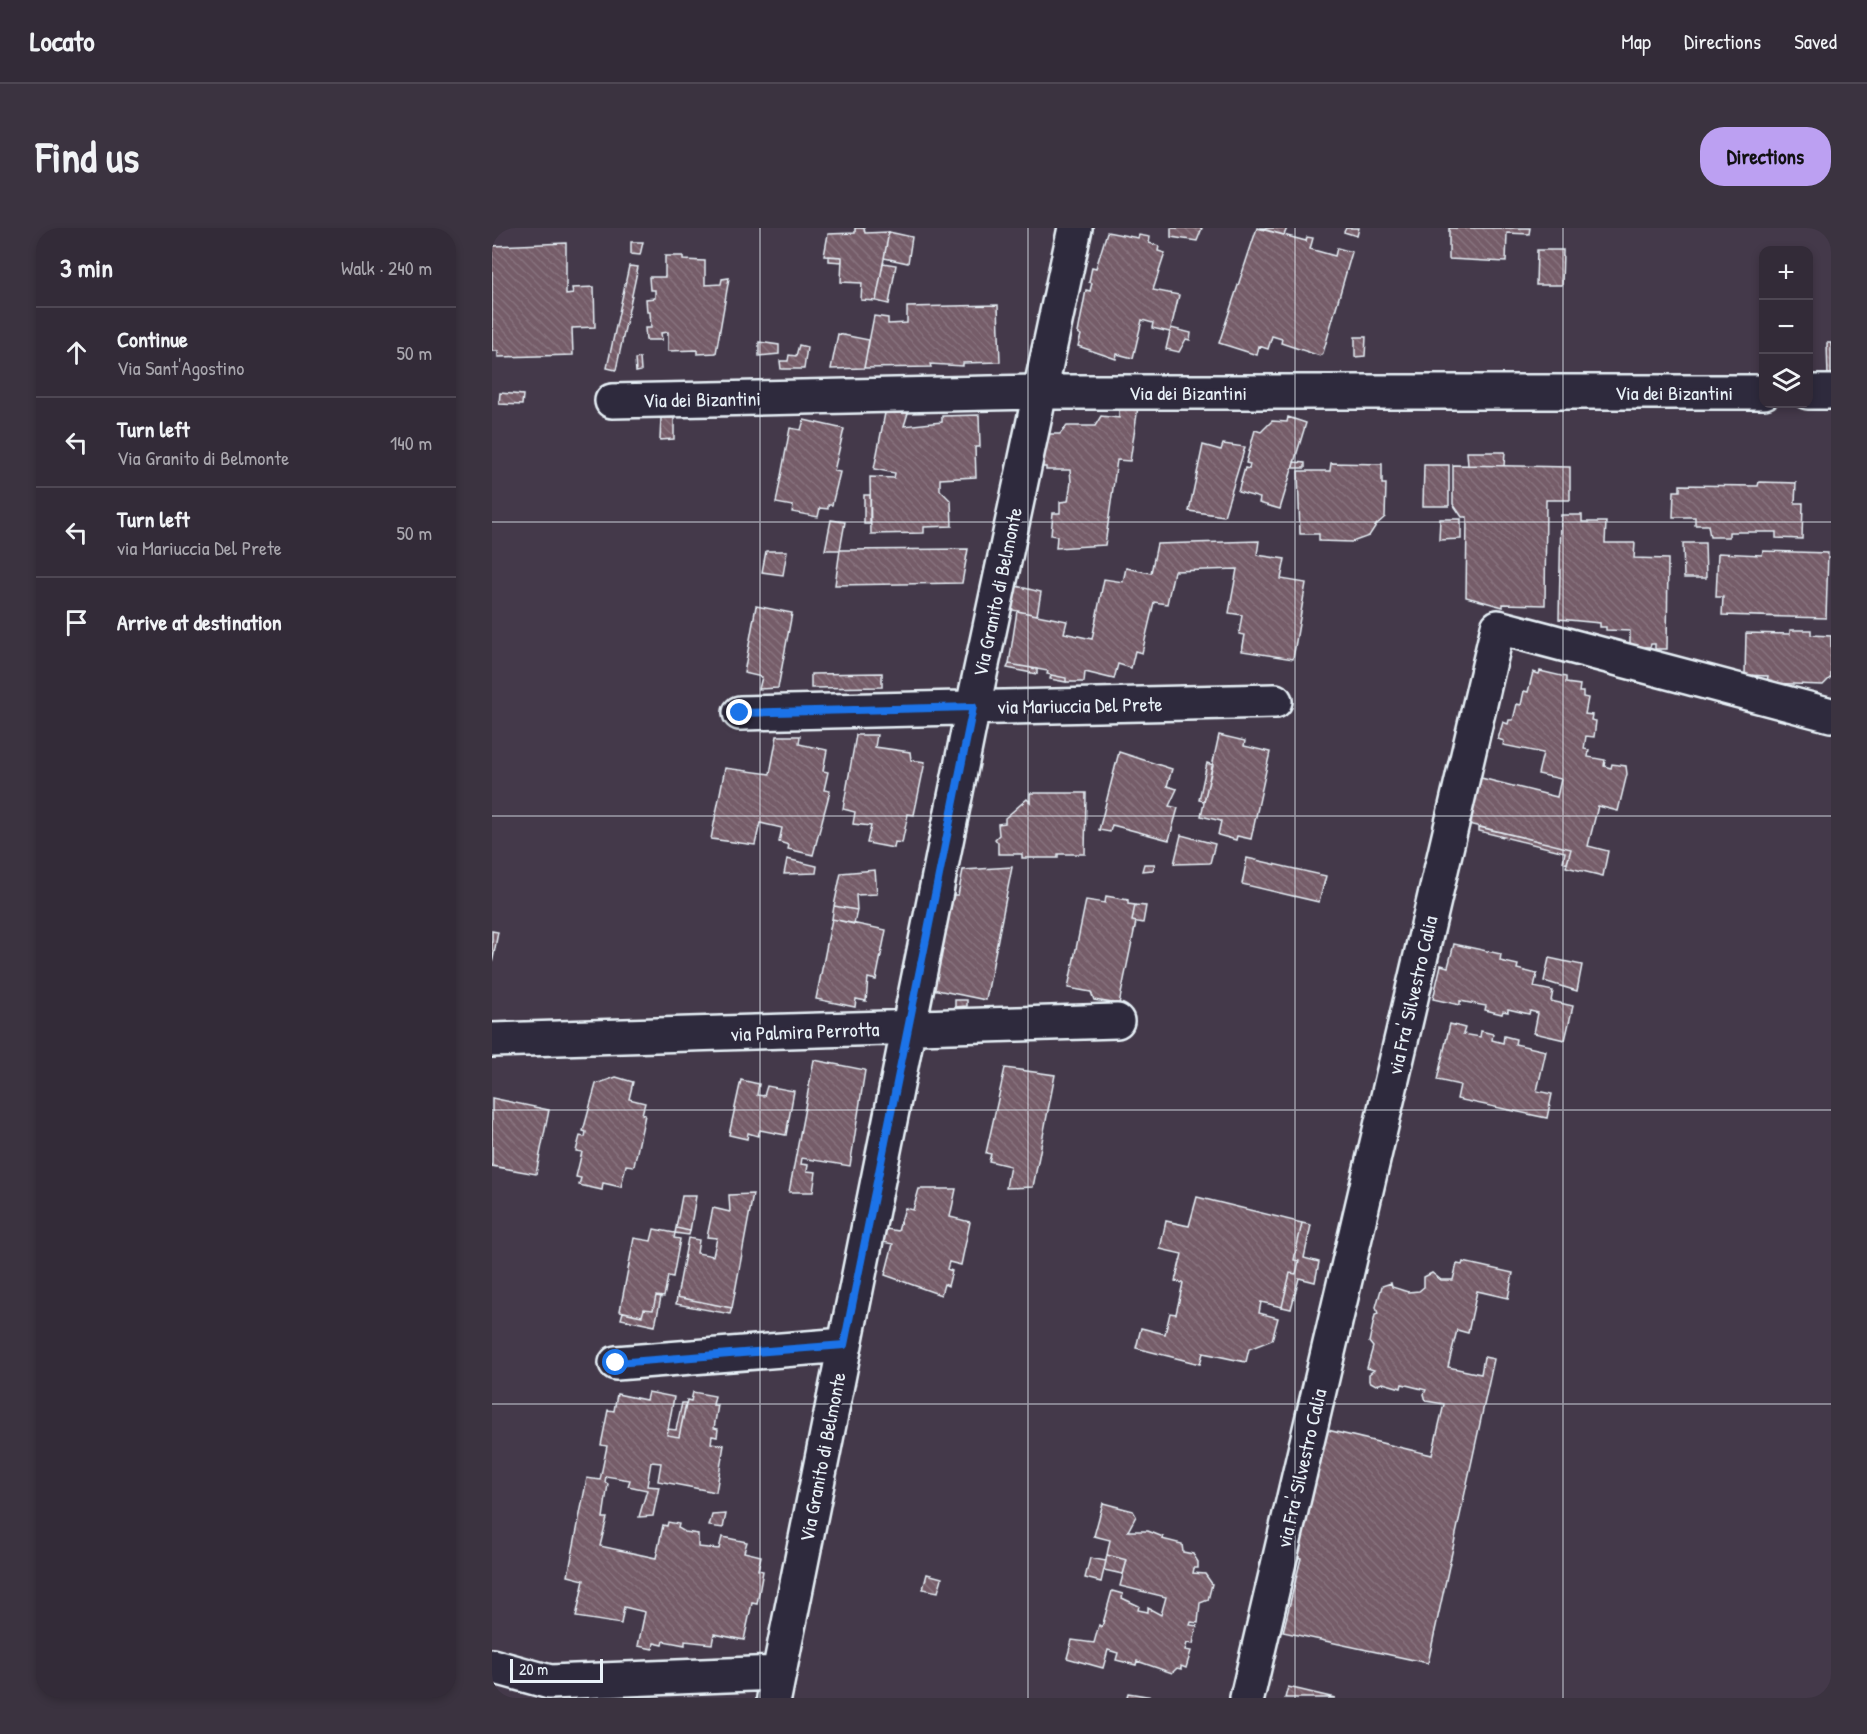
<!DOCTYPE html>
<html lang="en">
<head>
<meta charset="utf-8">
<style>
	:root { --surface:#332b38; --page:#3b3340; --text:#f1f3f6; --muted:#a9a7ae; --line:#4e4753; --accent:#bca0f2 }
	body { margin:0; font-family:"Patrick Hand",sans-serif; background:var(--page); color:var(--text) }
	.controls { position:absolute; right:18px; top:18px; display:grid; overflow:hidden; border-radius:12px; box-shadow:0 3px 9px #0003 }
	.controls button { width:54px; height:54px; display:grid; place-items:center; padding:0; border:0; border-bottom:2px solid var(--line); background:var(--surface); color:var(--text); font:30px sans-serif }
	.scale { position:absolute; left:18px; bottom:15px; width:93px; box-sizing:border-box; padding-left:6px; border:3px solid #e8f1f8; border-top:0; font-size:16px; line-height:21px; white-space:nowrap; color:#e8f1f8; -webkit-text-stroke:4px #2f2a3d; paint-order:stroke }
	.stop { position:absolute; width:18px; height:18px; margin:-14px; border:4px solid #1a73e8; border-radius:50%; background:#fff }
	.stop.end { background:#1a73e8; border-color:#fff; box-shadow:0 2px 6px #0008 }
	.list { margin:0; padding:0; list-style:none }
	h2 { display:flex; justify-content:space-between; align-items:center; height:78px; margin:0; padding:0 24px; font-size:26px }
	h2 small { font-size:20px; font-weight:400; color:var(--muted) }
	.list li { display:grid; grid-template-columns:39px 1fr auto; gap:18px; align-items:center; box-sizing:border-box; height:90px; padding:0 24px; border-top:2px solid var(--line) }
	.list b { display:block; font-size:22px; white-space:nowrap }
	.list p { margin:0; font-size:20px; white-space:nowrap; color:var(--muted) }
	.list em { font-size:20px; font-style:normal; color:var(--muted) }
	.icon { flex:none; width:33px; height:33px; fill:none; stroke:currentColor; stroke-width:2; stroke-linecap:round; stroke-linejoin:round }
	.map { position:relative; flex:none; width:1339px; height:1470px; overflow:hidden; border-radius:24px }
	header { display:flex; align-items:center; gap:36px; box-sizing:border-box; height:84px; padding:0 30px; background:var(--surface); border-bottom:2px solid var(--line) }
	header strong { font-size:28px }
	nav { display:flex; gap:33px; margin-inline-start:auto; font-size:21px }
	.intro { display:flex; align-items:center; justify-content:space-between; box-sizing:border-box; height:144px; padding:0 36px }
	h1 { margin:0; font-size:42px }
	.button { padding:15px 27px; border-radius:24px; background:var(--accent); color:#111; font-size:21px; font-weight:700 }
	main { display:flex; gap:36px; padding:0 36px }
	aside { flex:1; background:var(--surface); border-radius:24px; box-shadow:0 3px 9px #0003 }
	.map>svg:first-child { display:block }
	.building { fill:url(#building-back-hatch); stroke:#e8f1f8; stroke-width:1.5 }
	.lines { fill:none; stroke-linecap:round; stroke-linejoin:round }
	.minor-casing { stroke:#e8f1f8; stroke-width:38 }
	.minor { stroke:#2f2a3d; stroke-width:33 }
	.route { stroke:#1a73e8; stroke-width:8 }
	.grid { fill:none; stroke:#e8f1f8; stroke-width:1.5; stroke-opacity:0.55 }
	.labels { text-anchor:middle; dominant-baseline:central; stroke-width:5; stroke-linejoin:round; paint-order:stroke }
	.street-label { font-size:20px; fill:#e8f1f8; stroke:#2f2a3d }
</style>
</head>
<body>
<header>
<strong>Locato</strong>
<nav><a>Map</a><a>Directions</a><a>Saved</a></nav>
</header>
<div class="intro"><h1>Find us</h1><a class="button">Directions</a></div>
<main>
<aside>
<h2>3 min<small>Walk · 240 m</small></h2>
<ul class="list">
<li><svg class="icon" aria-label="ahead" viewBox="0 0 24 24"><path d="M12 20V5M6 11l6-6 6 6"/></svg><div><b>Continue</b><p>Via Sant'Agostino</p></div><em>50 m</em></li>
<li><svg class="icon" aria-label="left" viewBox="0 0 24 24"><path d="M17 20v-9H6M10 6l-5 5 5 5"/></svg><div><b>Turn left</b><p>Via Granito di Belmonte</p></div><em>140 m</em></li>
<li><svg class="icon" aria-label="left" viewBox="0 0 24 24"><path d="M17 20v-9H6M10 6l-5 5 5 5"/></svg><div><b>Turn left</b><p>via Mariuccia Del Prete</p></div><em>50 m</em></li>
<li><svg class="icon" aria-label="arrive" viewBox="0 0 24 24"><path d="M6 21V4h12l-3 4 3 4H6"/></svg><div><b>Arrive at destination</b></div></li>
</ul>
</aside>
<div class="map">
<svg width="1339" height="1470" viewBox="0 0 1339 1470">
	<defs>
		<pattern id="building-back-hatch" width="6" height="6" patternUnits="userSpaceOnUse" patternTransform="scale(1.5)"><rect width="6" height="6" fill="#745b67"/><path d="M-1 5l2 2M0 0l6 6M5-1l2 2" fill="none" stroke="#88737e"/></pattern>
	</defs>
	<rect width="100%" height="100%" fill="#44394a"/>
	<filter id="ink" filterUnits="userSpaceOnUse"><feTurbulence type="fractalNoise" baseFrequency=".0167" numOctaves="2"/><feDisplacementMap in="SourceGraphic" scale="12" xChannelSelector="R" yChannelSelector="G"/><feConvolveMatrix kernelMatrix="1 2 1 2 8 2 1 2 1" color-interpolation-filters="sRGB"/></filter>
	<g filter="url(#ink)">
		<!-- building -->
		<path class="building" d="M363,0H372L373,5L397,4L384,73L369,72L370,55L349,54L350,29L332,28L336,6L363,5Z
			M679,0H710L705,13L679,9Z
			M765,0L814,13L815,9L821,10L818,21L843,28L845,20L860,24L831,125L828,128L789,115L790,111L780,108L776,121L767,118L765,127L727,115Z
			M767,0H795L792,7Z
			M854,0H867L865,8L852,4Z
			M957,0H1038L1037,6L1015,5L1014,34L957,31Z
			M397,4L420,9L416,35L392,30Z
			M615,4L646,10L647,7L658,9L657,15L667,18L666,23L673,25L661,62L687,67L678,104L660,100L661,95L650,92L641,130L625,126L624,131L586,118L589,107L586,105L594,62L598,63L600,55L597,54L600,39L604,40Z
			M139,14H151L148,27L139,26Z
			M74,15V67L81,66L80,60L102,59L103,99L80,100L81,127L6,129V123H0V18Z
			M1045,22H1071L1070,57H1044Z
			M173,28H191V32L213,33V57L229,56L230,51L237,50L224,125L205,126V122L176,123V104L169,105L170,112H154L153,100H159L158,84H155L154,71L163,70V62H158L157,49H173Z
			M337,28L350,29V34L337,33Z
			M391,35L404,37L397,76L384,73Z
			M137,38L146,39L124,142L115,140Z
			M506,77L508,134L471,135V138L438,136L439,139L372,140L382,88L396,90V96L415,95V79Z
			M679,100L699,105L698,112L694,111L687,124L674,121Z
			M346,106L377,112L372,140L339,141Z
			M863,109H874L873,128L863,129Z
			M267,114L287,117V126L267,128Z
			M1335,115H1339V149H1336Z
			M307,117L315,119L312,141H289L288,133H296L297,127L304,128Z
			M148,130L149,143L144,144L143,131Z
			M8,165L31,167L30,177L7,176Z
			M646,179L638,233L625,232L613,317L564,320L565,308L559,307L561,285H568V274L576,273L579,254L578,242H554V239H550L551,214L554,206H568L575,198H603L609,188L627,190V181Z
			M393,185H416L412,198L450,194V188L487,187L488,219H483L484,249L448,251V262L459,273L460,298L432,299V305L379,306L378,249L402,250L403,245L382,241Z
			M796,189L814,195L788,281L767,275L768,270L746,264L753,240L757,241L758,236L754,235L763,202L769,204L780,193L795,194Z
			M169,190H182V211L168,212Z
			M312,192L352,201L342,243L348,244L340,277H336V281L328,280L326,289L300,284L301,278L284,275L298,200L309,202Z
			M731,216L753,219L732,288L697,283L711,217L729,222Z
			M975,224H1013L1012,238L976,237Z
			M802,234L813,235V240H801Z
			M839,235L890,236V256H894L893,289L884,297L877,308L860,314L827,313V306H808L806,243H838Z
			M932,237H957V278H931Z
			M961,237L1078,239V272H1054L1053,377L1011,376V379L974,369L975,289H970L961,276Z
			M1267,254L1304,255L1303,275H1311L1310,311L1284,310V304H1237V309H1218L1216,297H1203V289H1181L1182,263H1188V257L1266,258Z
			M372,267H378V296H372Z
			M1069,287H1090V294H1114L1113,315H1143L1142,330L1176,331L1175,421H1163V416H1159L1158,419H1142L1138,417V403L1114,402V399H1108V395L1067,391Z
			M948,291H969V311L947,312Z
			M339,292L353,294L348,322H333Z
			M767,313L765,327L793,331L789,351L814,355L801,431L750,423L753,407L747,406L750,387L737,385L745,341L682,343L675,376L662,374L650,425L643,423L639,440L626,436L622,451L593,444L592,454H574V450L555,446L556,443L517,436L525,383L575,393L572,405L600,411L612,351L631,354L634,340L659,345L665,316Z
			M1191,315H1213L1214,350H1192Z
			M476,321L470,355L343,357L348,322Z
			M274,323H295L291,347L270,344Z
			M1271,323L1336,325L1334,390L1230,387L1231,369H1224L1226,325L1270,327Z
			M520,357L549,364L545,387L516,381Z
			M264,378L300,385L286,460L267,461L270,449L252,445Z
			M1298,402H1319V407L1339,408V449L1331,457L1275,455L1276,448L1253,447L1254,405L1298,406Z
			M517,436L545,441V446L515,440Z
			M1048,443L1074,449V455L1088,457L1087,464H1091V469L1096,470L1093,486L1100,487L1099,492L1104,493L1102,509L1094,508L1092,521L1097,522L1096,529L1113,532L1112,538L1119,540L1120,536L1134,538L1135,546L1126,583L1106,578L1096,618L1116,623L1111,648L1074,639L1079,621L968,594L981,548L1065,569L1069,551L1046,546L1051,525L1011,517L1012,513L1006,511L1011,494L1016,496L1017,492H1021L1025,476L1029,477L1032,463L1036,464L1041,444L1047,446Z
			M390,445V459L319,460V446Z
			M559,447L574,450V454L558,451Z
			M364,507H385L383,519L418,524L419,532L433,534L422,587L416,586L410,615L403,614L402,620L375,615L379,598L361,596L363,584L351,581Z
			M727,507L753,513L752,518L778,524L759,611L745,608L744,612L726,607L729,593L709,588Z
			M285,508H308L307,516L335,522L331,543L336,544L332,562L338,563L321,627L296,621L297,617L287,614L290,600L268,595L263,617L219,611L233,540L278,546Z
			M627,524L680,541L675,558L685,561L677,578L686,580L677,612L620,597L618,604L607,602Z
			M715,535L721,537L712,573L707,572Z
			M538,565H594L593,626H566V630H530V626H506V615L503,611L507,607L506,596L513,595V590L535,571L538,574Z
			M987,599L1079,621L1075,636L1071,634L1073,624L987,603Z
			M689,607L723,616L718,635L682,636Z
			M755,630L834,648L827,674L750,656Z
			M295,631L325,638L324,645L292,646Z
			M652,636H663L661,642L650,643Z
			M520,639L494,772L440,761L452,698L460,667H466L471,642Z
			M383,642L385,666L364,667L365,682L342,678L349,645Z
			M614,668L636,672V676L643,677L640,693L644,694L627,776L602,772L599,764L576,760L594,672L613,675Z
			M643,677L654,678L651,695L640,693Z
			M342,678L365,682L362,696L340,691Z
			M340,691L394,702L384,752L376,750L374,773L364,771L363,779L324,771Z
			M0,703L6,704L0,736Z
			M962,716L1009,726L1008,733L1026,737L1025,741L1045,746L1042,759L1061,763L1059,773L1081,778L1073,812L1042,805L1046,785L1038,783L1037,786L1016,781V784L1011,783L1010,786L993,782L994,778L968,773V777L941,771L949,737L956,739Z
			M1057,730L1090,737L1085,763L1052,753Z
			M463,772H475V778L463,779Z
			M958,796L973,800L971,806L988,809L989,803L1001,806L1000,812L1011,815L1012,808L1024,811L1023,816L1054,823L1045,863L1060,866L1055,890L965,871L968,857L945,852Z
			M322,832L373,842L358,938L310,930L309,936L316,937L315,943L324,944L321,964H297Z
			M513,840L563,847L541,959L514,960L518,938L497,933L499,926L494,925Z
			M124,849L141,854L137,871L153,875L150,886L153,887L142,938L134,937L129,959L111,955L110,962L87,957L89,950L84,949L90,924L84,923L88,908L93,909L94,904L91,903L104,856Z
			M249,852L267,856L265,867L272,868L275,858L302,863L294,907L268,902L266,908L256,905L255,911L237,907Z
			M0,870L57,882L44,946L0,938Z
			M427,961H464L458,989L478,994L469,1037L457,1034L455,1041L460,1043L456,1058L452,1056L449,1067L393,1047L401,1016L391,1014L394,1001L406,1003L413,980L421,982Z
			M261,966L240,1080L185,1069L196,1010L207,1012L205,1025L221,1028L225,1010L215,1009L221,980L238,984L237,967Z
			M190,968H204L198,1003L184,1000Z
			M705,969L810,995L802,1032L807,1033L804,1046L798,1045L790,1079L769,1074L767,1085L786,1090L780,1112L757,1121L754,1134L711,1125L708,1136L644,1120L649,1100L673,1106L678,1085L684,1086L691,1055L683,1053L690,1026L668,1021L674,993L697,998Z
			M810,995L819,997L812,1030L827,1034L823,1054L807,1050L799,1081L790,1079L798,1045L804,1046L807,1033L802,1032Z
			M184,1000L198,1003L197,1007L183,1005Z
			M162,1001L183,1005L182,1010L188,1011L181,1049L176,1048L172,1069L164,1068L161,1082L152,1081L150,1088L128,1083L142,1010L159,1013Z
			M971,1034L1021,1045L1016,1070L985,1063L976,1105L965,1102L956,1139L989,1146L992,1129L1002,1131L936,1435L791,1404L809,1330L797,1327L827,1200L940,1227L952,1176L934,1173L932,1166L934,1162L910,1156L909,1160L891,1155L884,1157L877,1153V1146L882,1142L875,1140L881,1119L877,1114L883,1087L886,1086L884,1079L890,1058L899,1055L900,1059L916,1064L927,1063L932,1059V1049L940,1045L949,1052H961L965,1036L970,1037Z
			M164,1068L169,1069L163,1098L129,1091L131,1084L150,1088L152,1081L161,1082Z
			M185,1069L240,1080L238,1086L184,1076Z
			M156,1164L182,1169L175,1207L187,1209L195,1172L199,1173L201,1164L223,1168L221,1177H226L222,1200L226,1201L225,1209L220,1208L219,1215L232,1217L224,1264L166,1253L169,1235L159,1234L155,1258L167,1259L161,1288L147,1289L155,1262L136,1258L138,1252L114,1248L113,1254L116,1256L111,1290H115L108,1318L164,1330L171,1297L175,1298L176,1294L187,1296L186,1300L193,1304L206,1306V1319L227,1321L230,1309L255,1314L252,1324L269,1328L266,1342L271,1343L265,1376L260,1375L252,1412L222,1406L220,1416L193,1413V1417L172,1413L171,1417L162,1415L161,1421L146,1418L153,1384L132,1379L129,1396L84,1389L92,1352L76,1348L95,1250L108,1252L115,1218L109,1217L116,1182L122,1183L125,1166L154,1172Z
			M190,1175H194L187,1209L175,1207L176,1201L184,1202Z
			M611,1275L641,1283L644,1288L636,1303H656L671,1309L670,1311L690,1316L691,1324L701,1326L706,1334V1340H702L701,1345L713,1346L720,1356L716,1372L708,1375L706,1395L699,1394L698,1397L705,1398L701,1416L695,1415L693,1422L699,1423L694,1440L689,1438V1441L685,1440L680,1445L645,1433L644,1437L624,1432L626,1425L616,1422L611,1440L575,1430L580,1412L602,1415L607,1397L610,1399L620,1363L631,1366L630,1370L647,1378L646,1382L656,1384V1380L669,1387L674,1369L628,1358L635,1332L615,1327L618,1312L602,1308Z
			M234,1286L231,1300L217,1298L220,1287Z
			M615,1327L635,1332L631,1346L612,1342Z
			M598,1330L614,1333L609,1354L593,1350Z
			M435,1346L450,1350L446,1364L431,1361Z
			M796,1459L843,1470H793Z
			M636,1465L667,1470H635Z"/>
		<g class="lines">
			<defs>
				<path id="minor" d="M1316,164H1339
					M120,173L546,164H1272
					M248,485L783,473
					M0,812L625,793
					M124,1135L353,1117
					M0,1438L58,1454L287,1445
					M282,1470L481,479L583,0
					M755,1470L1006,399L1339,487"/>
			</defs>
			<!-- minor casing -->
			<use href="#minor" class="minor-casing"/>
			<!-- minor -->
			<use href="#minor" class="minor"/>
		</g>
	</g>
	<g class="lines" filter="url(#ink)">
		<!-- route -->
		<path class="route" d="M124,1135L352,1117L481,479L248,485"/>
	</g>
	<!-- grid -->
	<path class="grid" d="M268,0V1470M536,0V1470M803,0V1470M1071,0V1470M0,294H1339M0,588H1339M0,882H1339M0,1176H1339"/>
	<g class="labels">
		<!-- street labels -->
		<g class="street-label">
			<text x="696" y="164">Via dei Bizantini</text>
			<text x="1182" y="164">Via dei Bizantini</text>
			<text transform="translate(210 171) rotate(-1)">Via dei Bizantini</text>
			<text transform="translate(505 364) rotate(-78)">Via Granito di Belmonte</text>
			<text transform="translate(588 477) rotate(-1)">via Mariuccia Del Prete</text>
			<text transform="translate(920 767) rotate(-77)">via Fra' Silvestro Calia</text>
			<text transform="translate(313 803) rotate(-2)">via Palmira Perrotta</text>
			<text transform="translate(330 1229) rotate(-79)">Via Granito di Belmonte</text>
			<text transform="translate(809 1240) rotate(-77)">via Fra' Silvestro Calia</text>
		</g>
	</g>
</svg>
<div class="controls">
<button>+</button>
<button>−</button>
<button><svg class="icon" aria-label="layers" viewBox="0 0 24 24"><path d="M12 4l9 5-9 5-9-5zM3 14l9 5 9-5"/></svg></button>
</div>
<div class="scale">20 m</div>
<div class="stop" style="left:124px;top:1135px"></div>
<div class="stop end" style="left:248px;top:485px"></div>
</div>
</main>
</body>
</html>
